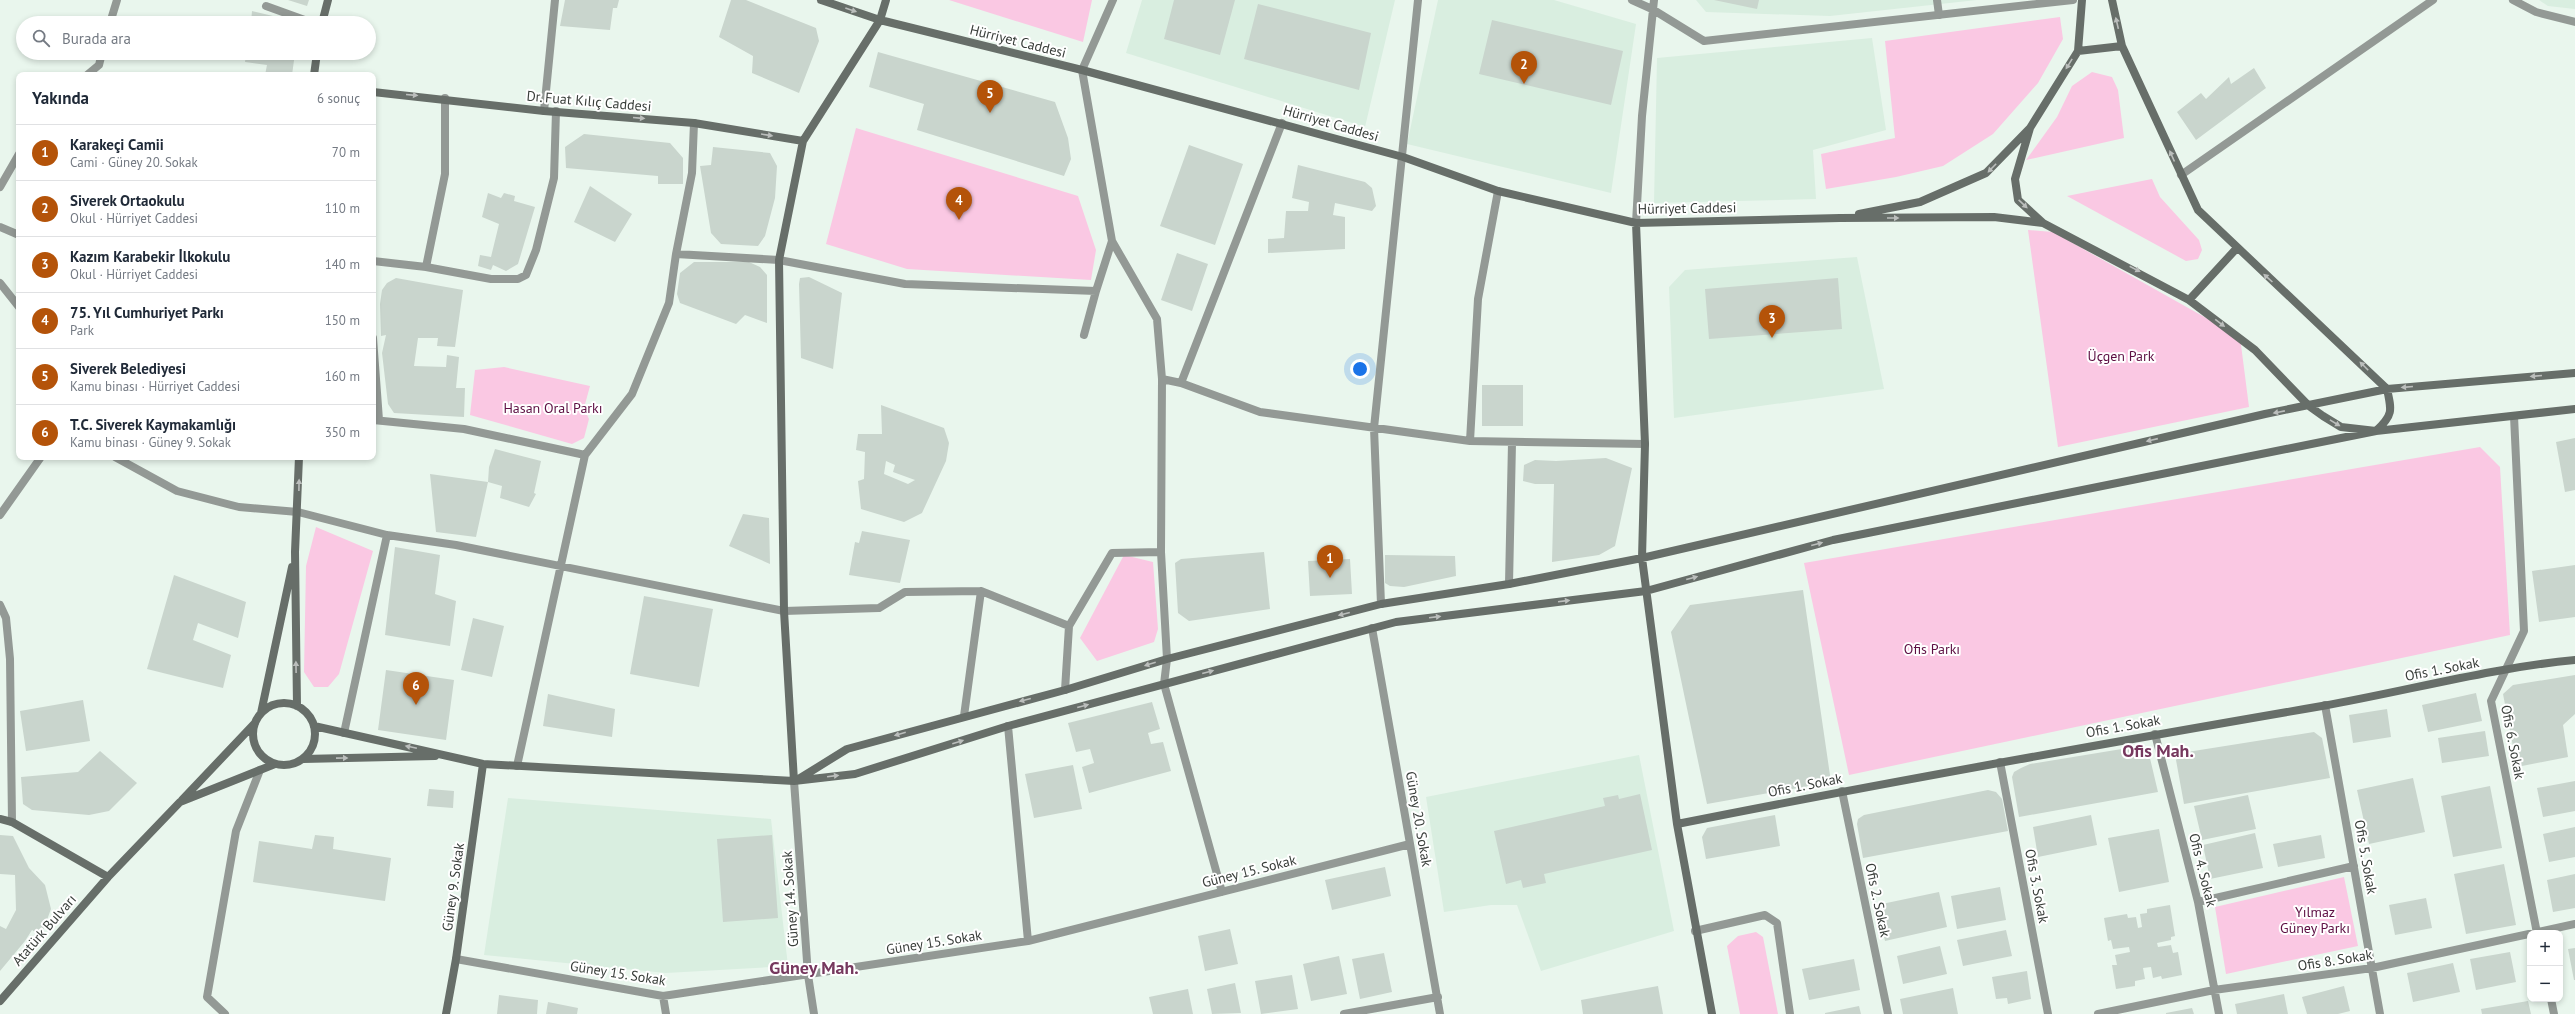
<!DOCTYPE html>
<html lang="tr">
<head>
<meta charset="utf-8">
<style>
	:root { --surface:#fff; --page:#f6f6f7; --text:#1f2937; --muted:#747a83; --line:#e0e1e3; --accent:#b45309 }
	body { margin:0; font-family:"PT Sans",sans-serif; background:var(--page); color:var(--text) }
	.controls { position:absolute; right:12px; bottom:12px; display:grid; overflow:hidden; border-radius:8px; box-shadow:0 2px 6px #0003 }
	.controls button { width:36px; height:36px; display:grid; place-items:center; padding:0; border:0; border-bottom:1px solid var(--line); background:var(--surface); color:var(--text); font:20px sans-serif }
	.you { position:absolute; left:1360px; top:369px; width:14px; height:14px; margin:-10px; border:3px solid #fff; border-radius:50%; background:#1a73e8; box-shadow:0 0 0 6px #1a73e833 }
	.badge { display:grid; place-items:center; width:26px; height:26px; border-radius:50%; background:var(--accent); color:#fff; font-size:13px; font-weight:700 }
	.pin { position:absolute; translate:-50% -33px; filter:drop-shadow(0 1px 2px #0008) }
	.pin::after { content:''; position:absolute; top:21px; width:14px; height:12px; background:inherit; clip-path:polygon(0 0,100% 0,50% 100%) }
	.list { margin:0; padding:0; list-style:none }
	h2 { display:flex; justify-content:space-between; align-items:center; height:52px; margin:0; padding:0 16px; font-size:17px }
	h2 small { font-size:13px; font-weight:400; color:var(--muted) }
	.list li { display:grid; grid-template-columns:26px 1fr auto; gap:12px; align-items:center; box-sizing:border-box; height:56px; padding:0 16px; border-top:1px solid var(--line) }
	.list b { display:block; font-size:15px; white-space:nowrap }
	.list p { margin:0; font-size:13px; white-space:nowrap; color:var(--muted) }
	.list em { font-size:13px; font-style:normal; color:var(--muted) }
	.icon { flex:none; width:22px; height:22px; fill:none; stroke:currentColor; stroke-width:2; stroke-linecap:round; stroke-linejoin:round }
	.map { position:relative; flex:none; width:2575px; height:1014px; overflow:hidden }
	.search { position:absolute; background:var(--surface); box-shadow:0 2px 6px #0003; left:16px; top:16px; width:360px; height:44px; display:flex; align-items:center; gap:10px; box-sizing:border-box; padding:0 14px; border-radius:22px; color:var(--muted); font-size:15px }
	.panel { position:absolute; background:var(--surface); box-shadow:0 2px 6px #0003; left:16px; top:72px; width:360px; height:388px; border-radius:8px }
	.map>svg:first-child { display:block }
	.built { fill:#d9eee0 }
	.green { fill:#fac8e3 }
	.building { fill:#c9d5cd; fill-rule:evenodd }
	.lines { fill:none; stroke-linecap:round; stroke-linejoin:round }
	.lane { stroke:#939995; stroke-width:8 }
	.street { stroke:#939995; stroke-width:8 }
	.secondary { stroke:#676e69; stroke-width:8 }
	.oneway { fill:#bbbebc }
	.labels { text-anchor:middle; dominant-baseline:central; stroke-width:4; stroke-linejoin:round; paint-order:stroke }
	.street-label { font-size:14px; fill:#393e3a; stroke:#fff }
	.park-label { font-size:14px; fill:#5d0f43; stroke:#fff }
	.district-label { font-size:18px; font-weight:bold; fill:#76385e; stroke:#fff }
</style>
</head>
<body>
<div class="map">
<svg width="2575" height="1014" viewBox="0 0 2575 1014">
	<rect width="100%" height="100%" fill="#e9f6ed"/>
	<!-- built -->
	<path class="built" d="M1142,0H1395L1365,127L1126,53Z
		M1438,0H1554L1636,24L1611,193L1407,144Z
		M1696,0H1977L1830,16L1706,12Z
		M2539,0H2575V9L2548,6Z
		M1872,38L1886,130L1813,150L1816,199L1654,203L1657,58Z
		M1857,257L1884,389L1674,418L1669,287L1685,270Z
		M1639,755L1674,931L1541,971L1517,905H1491L1444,912L1426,797Z
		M508,798L771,819L788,966L666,973L484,955Z"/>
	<!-- green -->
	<path class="green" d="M949,0H1092L1083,42Z
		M2060,17L2063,39L2038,83L1993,134L1943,166L1896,177L1826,189L1821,154L1895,138L1885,41Z
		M2092,72L2112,77L2118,90L2124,138L2026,160L2057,117L2072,86Z
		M856,128L1078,196L1096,250L1091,280L907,269L826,244Z
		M2152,179L2160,197L2199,240L2202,250L2198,259L2186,261L2067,196Z
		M2028,230L2053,232L2240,337L2249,407L2058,447Z
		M504,367L590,386L584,408L589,419L584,438L572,444L470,415L475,370Z
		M2480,447L2500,467L2510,635L1849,775L1804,563Z
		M316,527L373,551L339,674L328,687H314L304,672L306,566Z
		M1124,555L1153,562L1158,629L1154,642L1097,661L1080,638Z
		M2344,877L2358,946L2226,974L2215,907Z
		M1756,932L1763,937L1778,1014H1740L1727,946L1738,936Z"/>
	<!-- building -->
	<path class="building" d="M288,0H309L307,6Z
		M565,0H619L617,8H613L610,30L560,26Z
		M731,0H746L816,28L819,41L799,93L752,73L753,56L719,37Z
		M1174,0H1235L1220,55L1164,39Z
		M1714,0H1759L1757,9Z
		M1258,4L1371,33L1359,90L1244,59Z
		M252,11L294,21L295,23H251Z
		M1492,20L1623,51L1611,105L1479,74Z
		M878,52L1055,102L1068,138L1071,159L1064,176L917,130L924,104L869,87Z
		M246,53H295L292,75H265L267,65L245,62Z
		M2254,68L2266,88L2196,140L2177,112L2201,93L2206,99L2229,77L2231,84Z
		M584,134L670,143L683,158V184H658V176L566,168L565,147Z
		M1189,145L1243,164L1215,245L1160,226Z
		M713,147L770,153L777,166L775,198L765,236L758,246L721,244L711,233L700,166L711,165Z
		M1298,165L1365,182L1372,188L1376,206L1372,211L1335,203L1333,215L1345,217V249L1268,253V239L1284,238L1286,211H1308L1309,202L1292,198Z
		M590,186L632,214L615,242L574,222Z
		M488,193L501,198L504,193L515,196L514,201L535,207L518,264L506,271L493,265L491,270L478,266L480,255L491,257L499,224L482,217Z
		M1177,253L1208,264L1192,311L1161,300Z
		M694,262H749L760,267L767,275V323L745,315L736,324L680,303L677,294L680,273Z
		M809,277L842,293L833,369L801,358L799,284L800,278Z
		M396,278L463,290L455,347L437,346L438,338H418L414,366L446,367L447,355L459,357L456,388H465L464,417L394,413L388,404L382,353L386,335L381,336L380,304L382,290L387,283Z
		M1838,278L1842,329L1709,339L1705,289Z
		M1482,385H1523V426H1482Z
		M881,405L944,428L949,443L946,461L922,513L904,522L861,509L858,481L864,479L865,452L856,450L858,434H882ZM886,461L895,465L893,472L915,480L908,484L884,474Z
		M2575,438V490L2565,492L2556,442Z
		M495,449L541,461L534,493L536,494L529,507L500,498L502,486L488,482L489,467Z
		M1606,458L1632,468L1615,546L1599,555L1552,562L1554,484H1535L1523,481L1524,465L1535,460L1556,461Z
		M430,474L488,482L476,537L436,532Z
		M743,514L769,518L770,564L729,546Z
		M862,531L910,540L900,583L849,575L855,542L859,543Z
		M395,547L440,555L435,594L456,601L450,646L385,635Z
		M1264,552L1270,609L1189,621L1178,613L1175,563L1181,559Z
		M1385,555L1455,556L1456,576L1404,587L1390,586L1385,583Z
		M1350,559L1352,594L1310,596L1308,561Z
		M2575,565V617L2539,622L2532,571Z
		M174,575L246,602L238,638L198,623L193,640L231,655L223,688L147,669Z
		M1803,590L1831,782L1707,804L1671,632L1690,605Z
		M644,596L713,609L699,687L630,674Z
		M473,618L504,626L492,677L461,670Z
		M386,670L454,680L446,740L378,730Z
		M2575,675V714L2563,725L2568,757L2517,767L2503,694L2513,685Z
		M2476,693L2482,721L2428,732L2422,705Z
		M548,694L615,709L612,737L543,726Z
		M83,700L90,741L26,751L20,711Z
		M1152,702L1160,729L1148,733L1151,744L1163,742L1171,771L1089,793L1082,767L1094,763L1090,749L1076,752L1068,723Z
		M2387,709L2391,737L2353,743L2349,715Z
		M2485,731L2489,756L2442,763L2438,738Z
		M2314,732L2322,738L2330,778L2184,804L2176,760L2181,753Z
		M2140,746L2149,754L2158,792L2019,817L2012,777L2014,772L2021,768L2030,764Z
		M100,751L137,783L109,811L89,815L32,810L23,804L21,777L78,772Z
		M1073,765L1082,809L1034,818L1025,774Z
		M2413,778L2425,832L2369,844L2357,790Z
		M2575,781V811L2543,817L2537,788Z
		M2490,786L2502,848L2453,857L2441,796Z
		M429,789L454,791L453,808L427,806Z
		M1988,790L1996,792L2002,799L2008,831L1863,858L1857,824L1858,819L1864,815Z
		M1640,794L1652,850L1544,874L1546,883L1523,888L1521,880L1506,884L1494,831L1605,806L1603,798L1618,795L1619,799Z
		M2248,795L2256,829L2202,840L2194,806Z
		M1775,815L1780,846L1706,859L1702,837L1707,828Z
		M2091,815L2097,845L2038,857L2033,827Z
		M2575,827V857L2549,862L2543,834Z
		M2159,829L2169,882L2119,892L2108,838Z
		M2255,833L2263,868L2210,879L2203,845Z
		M0,835L13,836L29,868L45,885L51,909L41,936L32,930L25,941L0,971V926L6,929L16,910L15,875L0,874Z
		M315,835L334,837L333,849L391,858L385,901L253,882L259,841L312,849Z
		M772,835L778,918L723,922L717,839Z
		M2321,835L2325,858L2278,867L2273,844Z
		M2504,864L2516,925L2466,934L2454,874Z
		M1385,867L1391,896L1332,910L1325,880Z
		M2575,874V908L2553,912L2547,880Z
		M2000,887L2006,920L1957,929L1951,896Z
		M1939,892L1947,927L1885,941L1877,905Z
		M2426,898L2432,928L2395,935L2389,905Z
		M2170,905L2175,936L2171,937V940L2157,943L2158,947L2171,945L2173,953L2178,952L2182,975L2162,979L2161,976L2153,978L2151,967L2143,968L2145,979L2135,981V986L2116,989L2112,965H2117L2115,955L2130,952L2129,947L2113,949L2111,940L2108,941L2104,918L2127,914L2128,918L2136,917L2138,928L2142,927L2140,914L2147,913V909Z
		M1230,929L1238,964L1205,971L1198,936Z
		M2006,930L2012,956L1963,966L1957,940Z
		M1940,946L1947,974L1903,984L1897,956Z
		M2575,948V980H2574L2568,949Z
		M2510,952L2516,982L2476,990L2470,959Z
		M1384,953L1392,992L1360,999L1352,959Z
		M1339,956L1347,994L1311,1001L1303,964Z
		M1854,959L1860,990L1809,1000L1802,969Z
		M2453,963L2460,992L2413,1002L2407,973Z
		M2027,971L2031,999L2008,1004L2007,998L1996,999L1992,977Z
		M1292,975L1298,1009L1261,1014L1255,981Z
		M1235,983L1241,1013L1212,1014L1207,989Z
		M1658,986L1663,1014H1583L1581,1000Z
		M2344,986L2350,1011L2338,1014H2307L2302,997Z
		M1953,988L1958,1014H1903L1900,999Z
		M1188,989L1193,1014H1153L1149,997Z
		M2284,994L2288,1014H2237L2235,1004Z
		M499,995L538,1000L537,1014H497Z
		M2528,1001L2531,1014H2482L2481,1009Z
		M548,1002L578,1008L577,1014H546Z
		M1859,1006L1861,1014H1825V1013Z
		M2192,1008L2194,1014H2166V1013Z"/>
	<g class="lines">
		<!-- lane -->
		<path class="lane" d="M1937,0L1939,15"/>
		<!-- street -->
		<path class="street" d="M1113,0L1082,70L1112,241L1157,319L1162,379L1161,552L1167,659L1164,684L1222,892
			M1632,0L1652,9L1704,41L2073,0
			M2513,0L2536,12L2575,22
			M266,6L313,23
			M110,23L117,0
			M87,75L99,65L102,53
			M544,111L555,0
			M2181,175L2433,0
			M0,187L19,154
			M1636,223L1642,116L1654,0
			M0,227L19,235
			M676,254L692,173L694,123
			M373,261L426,267L491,279H518L526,275L536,250L554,178L556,111
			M426,267L445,174V98
			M0,283L19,307
			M1084,335L1096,291
			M373,338L379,420
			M1162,379L1181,383L1260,412L1470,441L1645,444
			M1181,383L1282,123
			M2514,416L2524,631L2491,701L2537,933
			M373,420L464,429L585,455L517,766
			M1470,441L1478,299L1498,191
			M585,455L632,394L669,303L676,254L779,260L905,284L1096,291L1112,241
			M115,457L177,491L239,507L298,512L387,535L456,545L784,611L879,608L905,592L981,591L1069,626
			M0,515L41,457
			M1509,584L1512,443
			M1381,604L1374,428L1418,0
			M0,605L6,618L10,659L12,822
			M1372,628L1440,1014
			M1065,690L1069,626L1112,553L1161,552
			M2325,705L2380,1014
			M964,716L981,591
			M1008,726L1028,941
			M344,733L387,535
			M2155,734L2198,902L2219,1014
			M2000,762L2048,1014
			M794,781L808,975L814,1014
			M1842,791L1888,1014
			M2198,902L2354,866
			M1695,931L1765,915L1777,923L1790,1014
			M456,959L663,996L1028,941L1410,844
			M663,996L666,1014
			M2551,999L2554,1014
			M225,1014L207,997L236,831L260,770
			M1344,1014L1438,997
			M2098,1014L2214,990L2372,968L2575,924"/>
		<!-- secondary -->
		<path class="secondary" d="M821,0L880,20L1082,70L1403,157L1498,191L1636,223L1840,218L1994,217L2043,223
			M322,23L328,0
			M2078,51L2122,46
			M314,75L317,53
			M373,92L544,111L694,123L803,141
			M2030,128L2015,179L2018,200L2043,223L2189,300L2255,350L2309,406L2323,416L2341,427L2376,431C2393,415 2392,411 2387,389L2198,210L2122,46L2112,0
			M1859,214L1920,202L1986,173L2030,128L2078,51L2082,0
			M1636,223L1645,444L1642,558L1677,824L1712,1014
			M2189,300L2236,249
			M253 734a31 31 0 1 1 62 0a31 31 0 1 1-62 0Z
			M297,706L295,552L299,457
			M261,713L292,567
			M314,726L483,764L794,781L855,774L1008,726L1396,622L1646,591L1833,540L2376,431L2575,409
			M303,759L435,756
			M797,780L847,749L1065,690L1167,659L1381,604L1509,584L1642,558L2265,414L2387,389L2575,373
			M794,781L784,611L779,260L803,141L880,20L886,0
			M182,800L255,723
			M0,819L12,822L108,877
			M1677,824C1892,781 2107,743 2322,706C2407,691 2490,668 2575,660
			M0,1001L108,877L180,802L275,764
			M446,1014L456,959L483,764"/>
	</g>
	<!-- one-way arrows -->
	<defs><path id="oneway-solid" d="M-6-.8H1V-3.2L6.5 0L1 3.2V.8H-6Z"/></defs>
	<g class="oneway">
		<use href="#oneway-solid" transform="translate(851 10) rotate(19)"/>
		<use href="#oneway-solid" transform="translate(2117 23) rotate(-103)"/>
		<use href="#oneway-solid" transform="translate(2069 64) rotate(122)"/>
		<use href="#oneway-solid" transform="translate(412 95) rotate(5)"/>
		<use href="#oneway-solid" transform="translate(639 118) rotate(5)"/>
		<use href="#oneway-solid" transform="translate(767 135) rotate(9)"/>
		<use href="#oneway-solid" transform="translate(2172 156) rotate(-114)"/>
		<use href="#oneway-solid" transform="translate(1992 168) rotate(134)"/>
		<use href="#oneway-solid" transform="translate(2023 204) rotate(43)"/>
		<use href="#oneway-solid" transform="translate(1893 218)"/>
		<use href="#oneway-solid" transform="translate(2135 269) rotate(27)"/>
		<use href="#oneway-solid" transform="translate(2268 278) rotate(-138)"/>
		<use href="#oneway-solid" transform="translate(2220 323) rotate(37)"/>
		<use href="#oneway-solid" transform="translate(2364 366) rotate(-135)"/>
		<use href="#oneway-solid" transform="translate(2536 376) rotate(175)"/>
		<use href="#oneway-solid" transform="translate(2407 387) rotate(175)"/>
		<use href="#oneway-solid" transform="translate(2279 412) rotate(169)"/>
		<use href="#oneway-solid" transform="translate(2335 423) rotate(31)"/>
		<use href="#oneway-solid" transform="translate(2152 440) rotate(167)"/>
		<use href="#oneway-solid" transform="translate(299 485) rotate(-89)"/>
		<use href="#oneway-solid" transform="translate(1817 544) rotate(-15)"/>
		<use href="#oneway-solid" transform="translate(1692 578) rotate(-15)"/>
		<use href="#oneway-solid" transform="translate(1564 601) rotate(-7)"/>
		<use href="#oneway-solid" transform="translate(1344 614) rotate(166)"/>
		<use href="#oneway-solid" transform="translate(1435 617) rotate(-7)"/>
		<use href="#oneway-solid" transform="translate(1150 664) rotate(163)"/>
		<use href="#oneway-solid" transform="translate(296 667) rotate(-91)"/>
		<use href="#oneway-solid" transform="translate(1208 672) rotate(-15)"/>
		<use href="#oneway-solid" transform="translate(1025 700) rotate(166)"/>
		<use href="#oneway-solid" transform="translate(1083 706) rotate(-15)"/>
		<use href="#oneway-solid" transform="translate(900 734) rotate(164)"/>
		<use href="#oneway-solid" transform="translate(958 742) rotate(-17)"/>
		<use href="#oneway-solid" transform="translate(411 747) rotate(-168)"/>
		<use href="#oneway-solid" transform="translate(342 758) rotate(-1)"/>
		<use href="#oneway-solid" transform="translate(833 776) rotate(-7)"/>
	</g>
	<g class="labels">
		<!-- street labels -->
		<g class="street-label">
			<text transform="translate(1018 41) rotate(14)">Hürriyet Caddesi</text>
			<text transform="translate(589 101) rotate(5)">Dr. Fuat Kılıç Caddesi</text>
			<text transform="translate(1331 123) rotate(16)">Hürriyet Caddesi</text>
			<text transform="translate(1687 208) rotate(-1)">Hürriyet Caddesi</text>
			<text transform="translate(2442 669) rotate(-11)">Ofis 1. Sokak</text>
			<text transform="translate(2123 726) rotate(-10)">Ofis 1. Sokak</text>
			<text transform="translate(2513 742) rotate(79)">Ofis 6. Sokak</text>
			<text transform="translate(1805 785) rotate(-11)">Ofis 1. Sokak</text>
			<text transform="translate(1419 819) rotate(80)">Güney 20. Sokak</text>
			<text transform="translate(2366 857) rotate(80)">Ofis 5. Sokak</text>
			<text transform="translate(2203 870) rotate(76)">Ofis 4. Sokak</text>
			<text transform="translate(1249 871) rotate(-14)">Güney 15. Sokak</text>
			<text transform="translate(2037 886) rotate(79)">Ofis 3. Sokak</text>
			<text transform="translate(453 887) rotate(-82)">Güney 9. Sokak</text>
			<text transform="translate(790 899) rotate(-94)">Güney 14. Sokak</text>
			<text transform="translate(1878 900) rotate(78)">Ofis 2. Sokak</text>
			<text transform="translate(44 930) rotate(-49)">Atatürk Bulvarı</text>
			<text transform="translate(934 942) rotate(-9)">Güney 15. Sokak</text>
			<text transform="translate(2335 960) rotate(-9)">Ofis 8. Sokak</text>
			<text transform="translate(618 973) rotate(9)">Güney 15. Sokak</text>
		</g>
		<!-- park labels -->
		<g class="park-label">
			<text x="2121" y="356">Üçgen Park</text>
			<text x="553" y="408">Hasan Oral Parkı</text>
			<text x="1932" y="649">Ofis Parkı</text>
			<text x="2315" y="912">Yılmaz<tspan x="2315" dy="16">Güney Parkı</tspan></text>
		</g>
		<!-- district labels -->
		<g class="district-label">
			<text x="2158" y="750">Ofis Mah.</text>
			<text x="814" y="967">Güney Mah.</text>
		</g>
	</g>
</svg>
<div class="controls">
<button>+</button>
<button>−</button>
</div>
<div class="you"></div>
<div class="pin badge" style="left:1330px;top:578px">1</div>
<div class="pin badge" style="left:1524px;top:84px">2</div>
<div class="pin badge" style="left:1772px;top:338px">3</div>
<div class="pin badge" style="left:959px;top:220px">4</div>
<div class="pin badge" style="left:990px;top:113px">5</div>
<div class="pin badge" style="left:416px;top:705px">6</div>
<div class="search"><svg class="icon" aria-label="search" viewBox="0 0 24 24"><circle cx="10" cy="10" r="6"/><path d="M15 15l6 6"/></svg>Burada ara</div>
<section class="panel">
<h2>Yakında<small>6 sonuç</small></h2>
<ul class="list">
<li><span class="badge">1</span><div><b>Karakeçi Camii</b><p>Cami · Güney 20. Sokak</p></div><em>70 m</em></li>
<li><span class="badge">2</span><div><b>Siverek Ortaokulu</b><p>Okul · Hürriyet Caddesi</p></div><em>110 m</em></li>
<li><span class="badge">3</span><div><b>Kazım Karabekir İlkokulu</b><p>Okul · Hürriyet Caddesi</p></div><em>140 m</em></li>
<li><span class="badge">4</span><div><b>75. Yıl Cumhuriyet Parkı</b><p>Park</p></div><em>150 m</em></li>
<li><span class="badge">5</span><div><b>Siverek Belediyesi</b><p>Kamu binası · Hürriyet Caddesi</p></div><em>160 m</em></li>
<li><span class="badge">6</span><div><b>T.C. Siverek Kaymakamlığı</b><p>Kamu binası · Güney 9. Sokak</p></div><em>350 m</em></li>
</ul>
</section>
</div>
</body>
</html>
